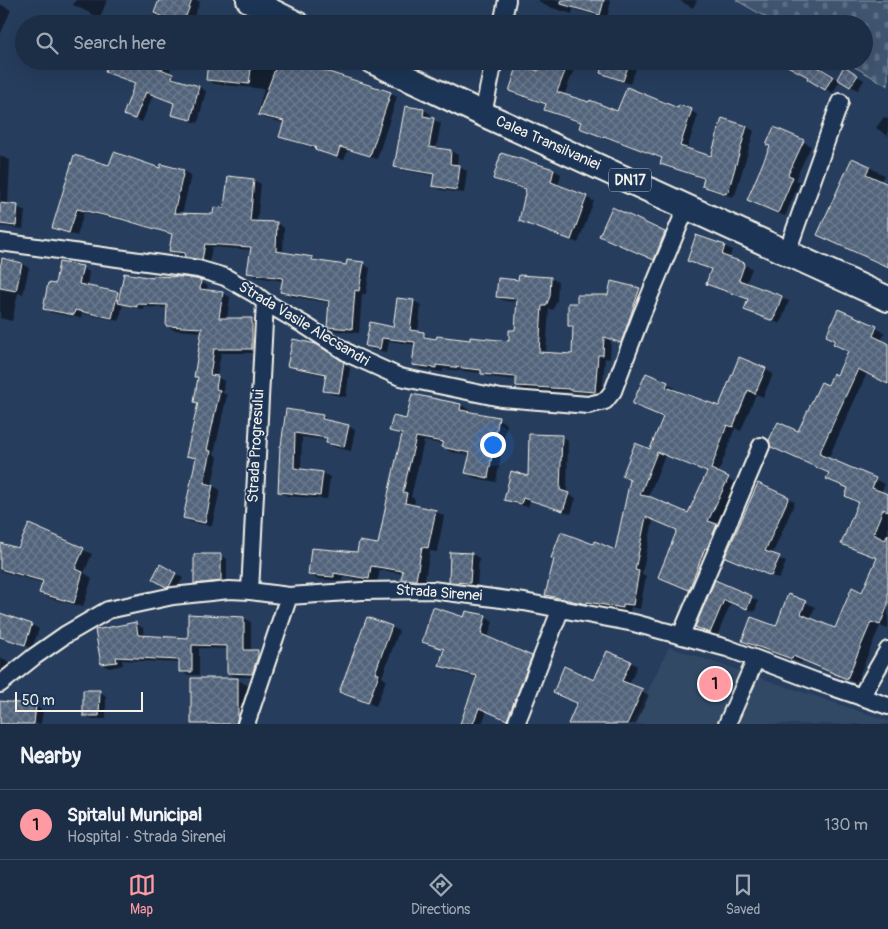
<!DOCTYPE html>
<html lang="en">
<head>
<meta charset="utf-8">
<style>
	:root { --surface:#1c2e46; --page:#25364d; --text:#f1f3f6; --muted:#a0a8b3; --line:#3a4a5f; --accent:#ff9aa2 }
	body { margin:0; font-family:Pangolin,sans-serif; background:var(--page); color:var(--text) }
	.scale { position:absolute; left:15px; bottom:12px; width:128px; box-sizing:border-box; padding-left:5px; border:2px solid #f4f1e8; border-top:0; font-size:14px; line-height:18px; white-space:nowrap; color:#f4f1e8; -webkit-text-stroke:4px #1d3557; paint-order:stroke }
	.you { position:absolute; left:492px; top:444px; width:18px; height:18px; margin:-12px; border:4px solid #fff; border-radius:50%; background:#1a73e8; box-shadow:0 0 0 8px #1a73e833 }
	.badge { display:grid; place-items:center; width:32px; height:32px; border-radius:50%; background:var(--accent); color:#111; font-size:16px; font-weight:700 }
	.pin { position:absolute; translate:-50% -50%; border:2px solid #fff; box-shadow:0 1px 5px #0006 }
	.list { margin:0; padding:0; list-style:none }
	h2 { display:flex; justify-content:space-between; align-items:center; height:65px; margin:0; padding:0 20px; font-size:21px }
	h2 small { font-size:16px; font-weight:400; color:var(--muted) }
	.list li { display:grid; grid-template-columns:32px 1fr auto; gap:15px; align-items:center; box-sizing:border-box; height:70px; padding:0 20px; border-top:1px solid var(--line) }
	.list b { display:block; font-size:19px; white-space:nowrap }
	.list p { margin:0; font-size:16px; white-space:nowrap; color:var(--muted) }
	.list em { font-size:16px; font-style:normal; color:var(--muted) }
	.icon { flex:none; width:28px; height:28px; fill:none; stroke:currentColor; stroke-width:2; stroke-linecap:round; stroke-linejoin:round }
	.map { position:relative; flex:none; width:888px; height:724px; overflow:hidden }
	.search { position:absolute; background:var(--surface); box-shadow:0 5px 20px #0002; left:15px; right:15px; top:15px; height:55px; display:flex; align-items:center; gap:12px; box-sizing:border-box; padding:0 18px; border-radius:28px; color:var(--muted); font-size:19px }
	.sheet { height:135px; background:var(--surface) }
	nav { display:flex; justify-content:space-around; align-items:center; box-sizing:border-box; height:70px; border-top:1px solid var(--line); background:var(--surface); font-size:14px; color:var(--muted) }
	nav a { display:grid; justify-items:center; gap:2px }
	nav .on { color:var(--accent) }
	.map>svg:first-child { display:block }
	.built { fill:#334966 }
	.cemetery { fill:url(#cemetery-stones); stroke:#9aa2ac }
	.shadow { fill:#0007; fill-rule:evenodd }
	.building { fill:url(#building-cross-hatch); stroke:#f4f1e8; fill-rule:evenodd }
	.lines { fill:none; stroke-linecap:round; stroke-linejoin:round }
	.minor-casing { stroke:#f4f1e8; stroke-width:20 }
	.highway-casing { stroke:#f4f1e8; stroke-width:28 }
	.minor { stroke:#1d3557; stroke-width:16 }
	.highway { stroke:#1d3557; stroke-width:24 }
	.labels { text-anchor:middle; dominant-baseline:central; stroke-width:4; stroke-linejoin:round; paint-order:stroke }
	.shield { fill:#1d3557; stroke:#b4b9bc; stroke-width:1 }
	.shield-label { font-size:14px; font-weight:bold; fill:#f4f1e8 }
	.street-label { font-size:15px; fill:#f4f1e8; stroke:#1d3557 }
</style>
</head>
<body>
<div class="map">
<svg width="888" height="724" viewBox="0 0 888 724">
	<defs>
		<pattern id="cemetery-stones" width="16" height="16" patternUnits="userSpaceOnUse" patternTransform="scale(1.25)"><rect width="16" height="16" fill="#40546f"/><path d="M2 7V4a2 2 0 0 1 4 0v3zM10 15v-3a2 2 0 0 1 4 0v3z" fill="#5c6d84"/></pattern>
		<pattern id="building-cross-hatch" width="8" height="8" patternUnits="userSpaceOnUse" patternTransform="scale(1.25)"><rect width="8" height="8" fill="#52647b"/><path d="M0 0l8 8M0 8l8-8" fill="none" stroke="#6c7b8e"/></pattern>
	</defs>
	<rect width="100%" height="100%" fill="#263d5d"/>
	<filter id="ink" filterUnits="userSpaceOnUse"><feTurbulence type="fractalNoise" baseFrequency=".02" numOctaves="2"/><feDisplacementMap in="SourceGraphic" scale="10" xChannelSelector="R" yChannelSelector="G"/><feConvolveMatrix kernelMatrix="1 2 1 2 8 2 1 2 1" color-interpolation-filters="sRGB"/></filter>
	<g filter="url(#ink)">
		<!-- built -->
		<path class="built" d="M669,647L888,721V724H632Z"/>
		<!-- cemetery -->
		<path class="cemetery" d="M736,0H888V86L844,61H864V24H778Z"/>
		<!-- shadow -->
		<path class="shadow" d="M76,0H107L100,18L73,5Z
			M161,0H196L200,2L191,24H151Z
			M539,0H602L598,16L573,9L572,14L546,6L539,2Z
			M605,0L611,1L607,18L600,16Z
			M679,0H697L693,8Z
			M0,4L11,10L0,35Z
			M214,17L240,19L247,24H213Z
			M111,61H173L169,74L180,80L179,82L199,87L206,91L198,123L180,118L173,114L175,104L153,95L142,122L124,114L136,84L107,71Z
			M209,61H316L319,63L317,69L390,93L397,97L377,159L348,150L344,160L324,153L317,149L288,140L280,136L284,123L264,118L257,114L264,89L215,84L208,80Z
			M542,61H577L564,96L617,112L679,110L691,111L698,115L687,149L711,157L722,120L747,127L754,131L735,195L734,194L733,197L710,190L703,186L705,179L668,167L661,163L663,159L611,139V140L588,131L581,127L582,123L553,114L546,110L547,105L517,95L510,91L538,72Z
			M606,61H639L630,84L601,73Z
			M806,61L838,80L844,68L864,80L858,90L840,80L833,93L809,79Z
			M406,107L424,110L431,114L430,119L441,123L436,149L451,151L458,155L457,166L467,171L464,193L441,190L434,186L435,176L403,170L395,166Z
			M884,117L888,119V136L876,128Z
			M775,128L811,146L795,180L800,182L785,216L756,204L771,146Z
			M502,155L554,170L561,174L558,186L594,201L578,243L521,220L527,190L502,183L495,179Z
			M0,156L10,160L8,206L17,207L25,211L23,229L0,226Z
			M110,166L161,170L162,166L184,171L191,175L182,215H214L225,209L254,180L261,184L257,223H277L284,228L283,253L312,258L319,262L347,267L363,264L370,268L366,294H362L359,333L336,331L328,327L331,303L289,296L282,292L283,281L256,277L248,273L252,250L212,247L209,263L193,261L186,256L177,254L170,250L173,235L129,222L84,212L77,236L53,227Z
			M869,167L884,175L881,182L888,185V268L818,234Z
			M613,209L672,237L661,263L607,240Z
			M724,246L732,250L729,259L752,268L746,284L789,301L780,324L745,309L749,300L707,284L712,270L689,260Z
			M0,259L22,264L29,268L23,294L18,293L12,321L0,318Z
			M82,268L89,272L87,286L121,295L154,280L201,282L208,286L207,291L222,293L230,297L227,319H252L259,323V353H221L217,377L224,381L223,393L227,395L214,454L218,457L212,485L220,490L212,526L191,522L184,518L197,460L188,455L199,404L195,402L199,378L196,376L203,332L174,330L167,326L168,308L144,307V310L123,304L119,321L82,313L81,318L52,313L45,308L56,286Z
			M551,278L558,282L557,300L553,310L549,309L546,353L573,355L574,329L569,326L609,297L612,283L640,289L647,293L628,346L611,340L610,359L605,358L602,396L575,392L524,390L517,386V380L489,377L482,373L443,369V372L421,369L414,365L416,345L389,341L387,352L374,350L367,346L394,328L398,299L414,301L421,305L418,333L424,334L431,339L510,342L516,331L518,302L505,301L497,297L519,281Z
			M876,328L885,333L881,341L888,345V383L867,373L828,459L885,484L881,493L888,495V629L880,626L856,683L802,660L801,663L752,646L744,641L776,628L789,595L815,607L810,619L835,630L863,593L878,559L843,544L859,503L846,496L849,489L830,473L799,433L828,386Z
			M324,350L350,368L346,397L331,394L324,390L327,376L296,369L289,365Z
			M765,369L773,374L763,397L756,394L741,431L735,428L718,474L736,483L716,525L724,530L697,593L667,581L678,530L653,521L642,574L646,576L640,609L631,607L630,612L595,606V607L554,599L546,595L594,545L616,552L651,450L664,417L642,408L667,383L675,388L674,391L720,407ZM665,455L708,472L689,514L648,498Z
			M412,395L461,405L470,410L469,413L498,419L507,424L496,482L475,478L466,473L470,455L451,452L443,447V444L424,441L411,497L415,499L414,506L435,511L444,516L437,552L430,551L424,584L411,583L402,578L403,574L380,570L377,583L343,577L342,581L318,579L310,574L379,545L403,436L391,431L407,421Z
			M287,411L322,416L329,422L348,426L355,430L351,451L334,447L327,443L328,440L302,437L301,470L323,473L330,477L327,499L287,496L279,491L282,447Z
			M561,436L568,440L567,494L576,498L571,514L530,501L528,507L513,503L506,499L530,477Z
			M788,498L795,502L772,555L786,562L779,579L734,560Z
			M29,526L92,554L84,573L92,578L83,607L49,598L41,593L44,583L0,571V544L19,549Z
			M472,554L479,558L477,587L457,585L450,581Z
			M220,555L227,559V584L203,587L195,583Z
			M161,566L183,578L176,590L154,579Z
			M716,582L758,601L755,612L731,603L717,636L704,630Z
			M0,615L32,625L39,629L32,648L0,637Z
			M190,616L244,618L251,622V651H258L265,655L260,677H235L228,673V649L199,648V675H187L180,671V663L122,660L123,665L109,668L102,664L136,624L143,628L145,637L189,639Z
			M484,617L479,640H481L487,617L493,621L488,638L538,661L514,723L487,711L482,724H461L478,678L448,670L441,666L445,650L423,641L465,618L486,617Z
			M391,627L399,631L382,677L386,680L376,706L340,692Z
			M0,657L6,660L13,669L0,680Z
			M630,662L637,666L629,685L649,695L636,724H569L578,704L561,696L595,681Z
			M238,680L249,686V724H193Z
			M99,691L106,696V719H91L84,715Z
			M0,702L36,706L43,711L41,724H0Z"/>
		<!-- building -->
		<path class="building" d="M159,0H192L183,24L154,13Z
			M561,0H604L600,15L561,4Z
			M109,61H141L173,74L172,78L199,86L191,120L171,115L174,103L146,92L135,119L123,115L135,83L105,72Z
			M208,61H236L235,67L251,69L249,84L206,80Z
			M278,61H311L310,66L391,92L370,156L340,147L337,157L315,150L316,147L279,137L284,121L258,115Z
			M541,61H569L557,92L589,102L590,100L617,111L627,87L678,108L679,105L692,109L680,146L711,156L722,118L747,126L728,192L727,191L726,194L702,186L704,178L660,164L662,158L604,136L603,137L579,128L581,122L544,110L546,104L509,91L518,64L538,71Z
			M604,61H630L623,81L600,73Z
			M778,61H808L833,76L825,90L807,79L808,77Z
			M844,66L858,75L850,87L837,79Z
			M405,106L424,109L423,116L434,118L429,147L451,150L450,164L460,165L457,190L432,186L434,174L394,167Z
			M774,127L804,140L788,175L793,177L778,213L747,200L770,146L766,145Z
			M114,152L160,168L161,164L184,170L174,213L213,214L214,207L224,208L228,176L254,179L250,221L277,222L276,251L313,257L312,260L346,265L347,260L364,262L359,291L355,290L352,329L327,327L329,301L280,292L283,278L247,273L251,247L205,244L202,260L184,257L185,253L169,251L172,234L121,219L77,209L69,233L52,228L74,155L109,165Z
			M501,153L554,169L551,182L587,196L571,240L519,221L526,189L493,179Z
			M852,158L870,166L866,174L888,184V267L817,235Z
			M0,203L18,205L16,226L0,224Z
			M612,207L665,232L654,260L599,236Z
			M696,235L725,245L722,255L745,263L739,280L782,296L773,321L744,310L748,299L706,284L711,269L687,261Z
			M2,258L22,263L16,291L0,288V268Z
			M59,262L83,266L79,284L118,292L112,318L75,310L74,315L43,309L48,283L55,284Z
			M124,273L153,278V276L183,277L201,280L200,289L223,292L219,318H252V349H214L210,375L218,376L216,389L220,390L207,450L211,451L204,483L213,485L205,523L183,518L196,458L186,456L198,403L194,402L198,377H194L202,328L166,326L167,305L137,304V307L118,303Z
			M519,275L551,277L550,296L546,306H542L539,352L572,354L573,326H568V303H577V295H608L611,281L640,288L621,343L604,337L603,355H598L595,392L569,390V389L516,386V377L481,374V370L436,365V368L412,365L415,342L382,338L380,349L365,346L370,322L393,327L397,298L414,300L410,330L424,332V337L436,339L437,336L470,340V337L509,341V330H515L517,299L496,297L498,278L518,280Z
			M838,309L877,326L873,336L888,343V384L858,369L819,454L876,478L872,488L888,494V511L883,509L873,534L885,540L888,534V605L880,625L871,622L847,679L793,656L792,659L742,641L751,617L776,626L788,594L806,601L801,614L835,628L852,587L862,592L877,558L841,544L858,502L845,496L848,488L826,479L829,473L771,447L769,440L778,422L798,431L821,382L828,385L833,373L837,375L848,351L833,344L835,340L826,336Z
			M293,339L316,344L344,362L339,393L323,391L326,374L287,366Z
			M739,357L766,368L755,394L748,390L733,427L727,425L711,469L729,477L708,521L717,524L707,549L705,548L689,590L658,577L677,530L646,517L635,570L639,571L633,605L623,604V608L587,602V604L545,595L554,559L551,558L561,532L593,544L595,541L615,550L630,480L622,476L635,443L650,449L663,417L632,404L646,373L668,382L666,387L719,406ZM657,452L707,472L688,513L651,497L640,495Z
			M412,394L461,404L460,410L499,417L488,478L465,473L470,453L441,447L443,442L416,437L403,492L407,493L405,503L436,510L428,548L422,547L416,580L401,579L403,571L371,566L369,579L334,573V577L308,575L311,548L357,552L359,541L378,544L389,490L402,434L389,431L393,416L406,419Z
			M286,409L323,415L322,419L349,425L344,447L326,443L327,438L295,433L294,468L323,472L320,496L278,492L280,446H281Z
			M529,434L562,435L560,490L569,493L563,511L523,498L521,504L504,500L511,471L528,476Z
			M758,483L789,497L765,551L780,556L771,576L725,557Z
			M29,524L84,548L75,569L83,572L74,603L39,593L43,581L0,569V543L18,548Z
			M450,552L472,553L470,583L449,582Z
			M194,554H221V581L194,584Z
			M160,564L176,573L169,587H166L152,579Z
			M715,580L752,596L747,609L724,600L710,633L695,627Z
			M433,607L464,617L466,611L486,615L481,634L532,656L507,720L479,708L473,724H460L477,676L439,666L444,649L422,642Z
			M0,613L32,624L25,645L0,637Z
			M188,614L244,617V650H258V656L252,674L227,673V646L192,645V672H179V660L116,657L117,662L101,664L95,630L136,622L138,635L188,638Z
			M367,617L392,626L375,673L379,674L368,703L339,692Z
			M607,651L631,661L622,681L643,689L627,724H568L577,703L553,693L564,666L594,680Z
			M191,678H238V716L236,724H191Z
			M83,690H100L99,716H83Z
			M0,701L36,705L34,724H0Z"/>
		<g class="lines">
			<defs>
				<path id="minor" d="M502,24L507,0
					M483,114L494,61
					M0,242L198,269L225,277L255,294L265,302L306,326L351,355L400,377L501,398L588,405L605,401L613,391L642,314L687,206
					M787,252L840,102
					M250,591L265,302
					M681,635L761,446
					M0,684L35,656L65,635L108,610L173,596L229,590L250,591L289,596L362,591L432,590L524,602L634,623L727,648L815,681L888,706
					M861,697L888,650
					M246,724L289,596
					M516,724L561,608
					M727,724L756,659"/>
				<path id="highway" d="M249,0L297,24
					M372,61L483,114L888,299"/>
			</defs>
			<!-- minor casing -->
			<use href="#minor" class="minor-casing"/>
			<!-- highway casing -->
			<use href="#highway" class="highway-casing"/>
			<!-- minor -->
			<use href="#minor" class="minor"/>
			<!-- highway -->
			<use href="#highway" class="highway"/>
		</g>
	</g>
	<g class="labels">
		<!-- shield labels -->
		<rect class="shield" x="609" y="168.5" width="42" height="23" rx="4"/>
		<g class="shield-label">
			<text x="630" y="180">DN17</text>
		</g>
		<!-- street labels -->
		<g class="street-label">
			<text transform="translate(548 143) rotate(24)">Calea Transilvaniei</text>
			<text transform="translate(304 324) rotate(31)">Strada Vasile Alecsandri</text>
			<text transform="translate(256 446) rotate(-87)">Strada Progresului</text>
			<text transform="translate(439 593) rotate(4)">Strada Sirenei</text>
		</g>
	</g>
</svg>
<div class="scale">50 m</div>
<div class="you"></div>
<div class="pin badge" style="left:715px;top:684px">1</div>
<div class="search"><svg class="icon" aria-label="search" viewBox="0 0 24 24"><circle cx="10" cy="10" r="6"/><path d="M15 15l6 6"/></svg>Search here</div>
</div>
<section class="sheet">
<h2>Nearby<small></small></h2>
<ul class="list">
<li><span class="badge">1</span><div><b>Spitalul Municipal</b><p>Hospital · Strada Sirenei</p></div><em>130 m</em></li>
</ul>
</section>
<nav>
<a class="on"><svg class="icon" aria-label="map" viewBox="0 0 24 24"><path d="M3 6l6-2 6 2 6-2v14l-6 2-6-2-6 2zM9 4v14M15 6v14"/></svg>Map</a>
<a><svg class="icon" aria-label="directions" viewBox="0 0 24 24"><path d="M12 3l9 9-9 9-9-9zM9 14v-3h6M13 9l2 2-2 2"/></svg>Directions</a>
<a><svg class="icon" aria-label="saved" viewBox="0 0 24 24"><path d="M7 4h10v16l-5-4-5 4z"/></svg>Saved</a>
</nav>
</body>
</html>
